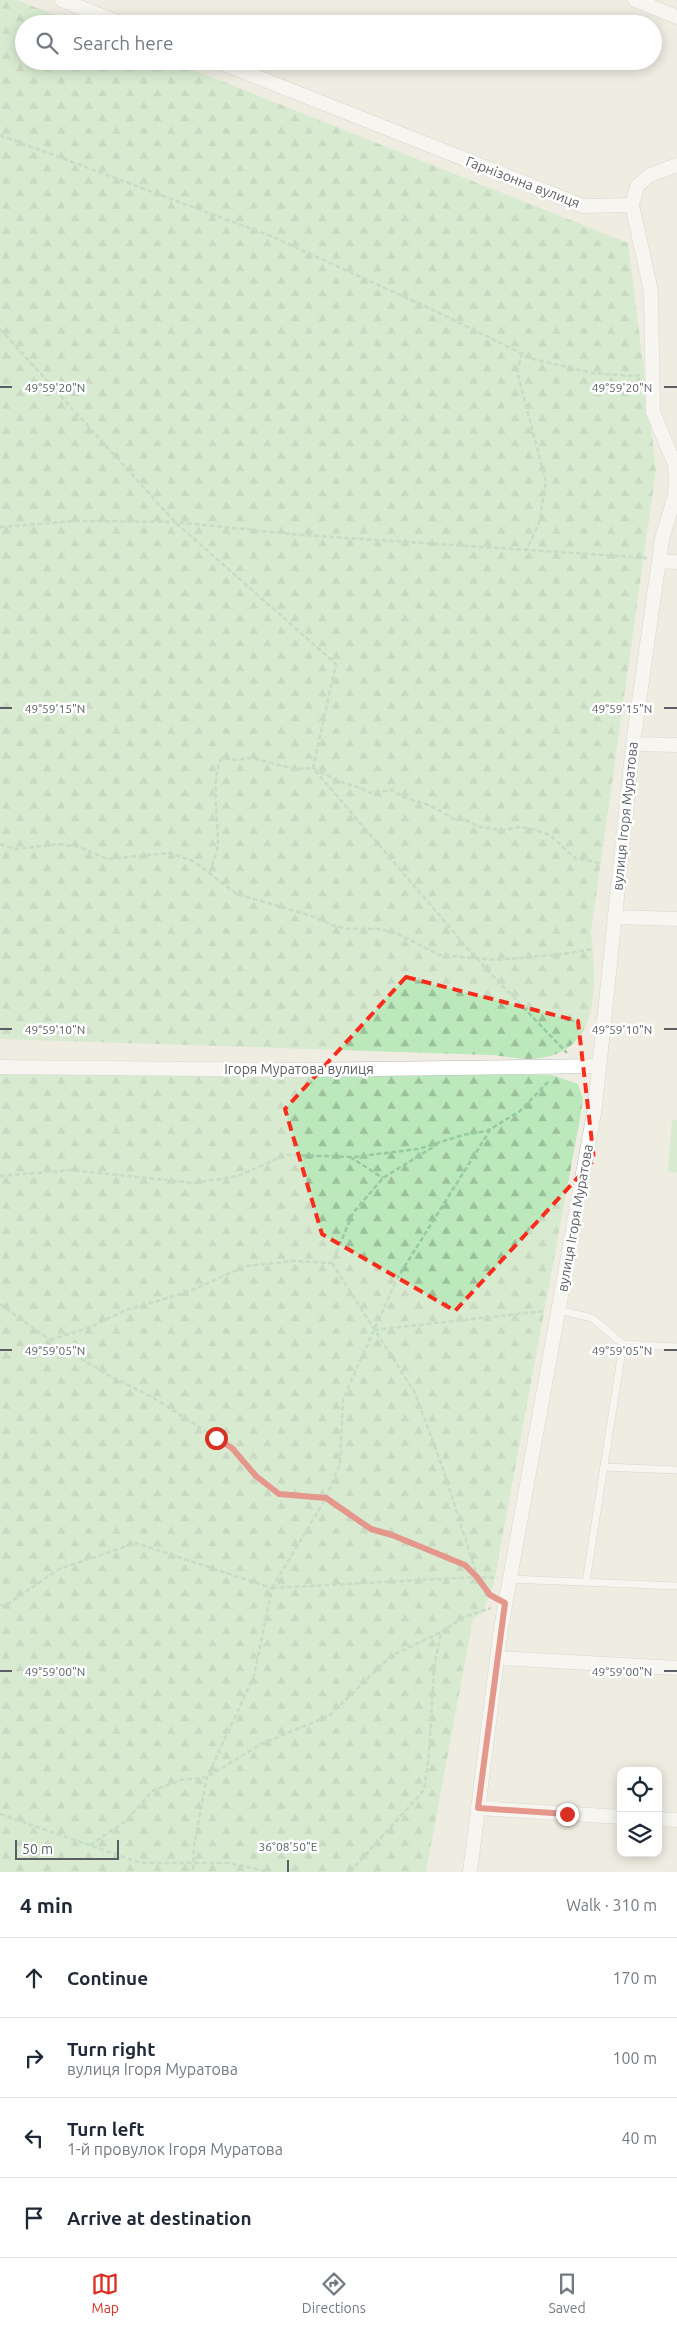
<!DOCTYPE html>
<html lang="en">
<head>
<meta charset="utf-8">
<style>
	:root { --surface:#fff; --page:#f2f2f3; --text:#1f2937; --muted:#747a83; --line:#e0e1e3; --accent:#d93025 }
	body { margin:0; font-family:Ubuntu,sans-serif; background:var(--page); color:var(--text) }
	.controls { position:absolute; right:15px; bottom:15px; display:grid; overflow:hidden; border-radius:10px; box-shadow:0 2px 12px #0003 }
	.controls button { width:45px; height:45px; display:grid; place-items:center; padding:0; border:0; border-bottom:1px solid var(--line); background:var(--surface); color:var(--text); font:25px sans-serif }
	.scale { position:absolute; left:15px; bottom:12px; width:104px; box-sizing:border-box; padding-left:5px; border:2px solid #5b5f65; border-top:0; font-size:14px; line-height:18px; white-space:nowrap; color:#5b5f65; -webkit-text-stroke:4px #fff; paint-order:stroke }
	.stop { position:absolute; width:15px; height:15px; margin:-11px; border:4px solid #d93025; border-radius:50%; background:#fff }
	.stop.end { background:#d93025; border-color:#fff; box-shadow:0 1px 5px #0008 }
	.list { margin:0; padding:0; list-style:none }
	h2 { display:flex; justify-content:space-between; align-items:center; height:65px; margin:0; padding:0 20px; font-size:21px }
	h2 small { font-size:16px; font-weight:400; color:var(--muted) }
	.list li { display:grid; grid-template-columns:32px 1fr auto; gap:15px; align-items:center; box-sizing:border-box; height:80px; padding:0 20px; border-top:1px solid var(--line) }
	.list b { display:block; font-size:19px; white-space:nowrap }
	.list p { margin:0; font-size:16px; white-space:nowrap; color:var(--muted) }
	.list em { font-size:16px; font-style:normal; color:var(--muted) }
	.icon { flex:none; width:28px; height:28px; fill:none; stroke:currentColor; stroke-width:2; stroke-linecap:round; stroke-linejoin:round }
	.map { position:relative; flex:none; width:677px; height:1872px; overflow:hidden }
	.search { position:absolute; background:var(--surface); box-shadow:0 2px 12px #0003; left:15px; right:15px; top:15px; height:55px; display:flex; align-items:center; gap:12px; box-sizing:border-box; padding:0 18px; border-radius:28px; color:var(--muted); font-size:19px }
	.sheet { height:385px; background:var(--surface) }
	nav { display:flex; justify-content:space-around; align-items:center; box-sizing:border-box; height:70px; border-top:1px solid var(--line); background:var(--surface); font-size:14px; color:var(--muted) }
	nav a { display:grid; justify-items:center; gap:2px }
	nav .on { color:var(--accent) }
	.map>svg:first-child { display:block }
	.forest { fill:url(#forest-firs) }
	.park { fill:#bce9bc }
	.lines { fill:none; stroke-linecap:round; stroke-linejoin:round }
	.lane-casing { stroke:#b8bbc0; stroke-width:8 }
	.street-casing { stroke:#b8bbc0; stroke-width:15 }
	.path { stroke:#95caa4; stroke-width:2.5; stroke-dasharray:5 2.5; stroke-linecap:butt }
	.lane { stroke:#fff; stroke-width:7 }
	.street { stroke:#fff; stroke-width:14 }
	.route { stroke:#d93025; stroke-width:6 }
	.marked { fill:none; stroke:#fa2d1d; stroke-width:4; stroke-dasharray:10 6; stroke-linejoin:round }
	.ticks { fill:none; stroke:#5b5f65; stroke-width:2 }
	.labels { text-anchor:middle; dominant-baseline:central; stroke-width:5; stroke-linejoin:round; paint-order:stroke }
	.street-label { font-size:14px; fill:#5b5f65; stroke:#fff }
	.ticks-label { font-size:12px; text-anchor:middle; fill:#5b5f65; stroke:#fff; stroke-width:5; stroke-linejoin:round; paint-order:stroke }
</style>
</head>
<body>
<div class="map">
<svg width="677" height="1872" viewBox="0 0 677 1872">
	<defs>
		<pattern id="forest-firs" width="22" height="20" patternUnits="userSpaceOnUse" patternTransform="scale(1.25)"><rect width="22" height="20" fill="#bce9bc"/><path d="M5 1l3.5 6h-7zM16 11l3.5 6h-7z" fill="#9cc09c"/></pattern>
	</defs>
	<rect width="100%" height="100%" fill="#efece2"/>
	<!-- forest -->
	<path class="forest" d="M0,0H17L77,24H24V61H171L628,243L656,469L591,932C596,985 603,1056 530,1059C518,1059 505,1056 492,1055L0,1039Z
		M0,1072L552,1075L578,1084L583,1099L579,1124L494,1582L483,1612L473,1619L426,1872H0Z"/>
	<!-- park -->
	<path class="park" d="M672,1120H677V1173L668,1172Z"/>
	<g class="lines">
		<defs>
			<path id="lane" d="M558,1310L592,1318L623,1344L586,1582
				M623,1344L677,1347
				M604,1467L677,1470
				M510,1579L677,1586"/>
			<path id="street" d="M62,0L122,24
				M635,0L677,17
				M217,61L583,206L632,205
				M659,561L677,562
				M633,744L677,745
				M614,917L677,919
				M0,1067L297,1070L599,1066
				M497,1658L677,1668
				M478,1808L621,1817
				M658,1819L677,1820
				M470,1872L501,1628L595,1107L633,744L662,539L675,495L676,480L675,465L653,412L651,291L632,205L637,186L650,175L677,165"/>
		</defs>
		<!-- lane casing -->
		<use href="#lane" class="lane-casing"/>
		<!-- street casing -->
		<use href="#street" class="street-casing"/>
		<!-- path -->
		<path class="path" d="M0,135L273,237L433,310L533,359L593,373L632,376L640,375
			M0,329L175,522L336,664L313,768L476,958L567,1053
			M522,353L517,371L546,482L539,523L527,549
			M0,527L75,521L175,522L302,535L647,558
			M0,844L15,849L59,844L80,847L107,859L170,853L193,861L237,894L312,916L332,925L348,929H381L400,935L439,955L496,960L563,954L593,949
			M210,873C212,863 217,854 218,843C218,824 211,772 222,758L235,760L252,758L295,769L313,768L338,781L361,788L369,793L393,790L403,797L429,805L454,819H464L479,827L503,830L520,827L532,829L550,835L576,859L593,861L601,864
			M350,1157L383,1178
			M0,1176L71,1170L194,1183L238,1176L286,1155L354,1157L418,1149L463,1135L487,1131L520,1111L549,1081
			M332,1263L415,1393L442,1466L477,1575
			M0,1304L50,1340L110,1376L152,1397L232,1448L256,1476L279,1493L326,1498L371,1529L392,1535L465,1565L493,1596
			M374,1330L544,1311
			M50,1340L88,1328L126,1310L188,1292L246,1266L294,1261L332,1263L353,1213L383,1178L438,1144
			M272,1588L326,1498L340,1464L343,1399L398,1277L490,1130
			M272,1588L477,1577L497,1578
			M0,1605L5,1606L59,1569L136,1543L272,1588L254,1676L207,1777L194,1846L193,1872
			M0,1814L141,1863H229L270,1872
			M90,1845L126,1821L152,1791L181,1780L207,1777L261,1744L329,1716L391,1656L441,1632
			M350,1872L424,1790L429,1755L434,1668L441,1632L464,1617L491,1608"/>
		<!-- lane -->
		<use href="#lane" class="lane"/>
		<!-- street -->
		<use href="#street" class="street"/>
	</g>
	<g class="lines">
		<!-- route -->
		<path class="route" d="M216,1438L232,1448L256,1476L279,1494L326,1498L371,1529L392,1535L465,1565L477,1577L490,1595L505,1603L478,1808L567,1814"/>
	</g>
	<!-- marked area -->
	<path d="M0 0H677V1872H0ZM406,977L578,1021L594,1160L455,1311L322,1234L285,1109Z" fill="#efece2" fill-opacity=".55" fill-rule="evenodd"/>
	<path class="marked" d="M406,977L578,1021L594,1160L455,1311L322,1234L285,1109Z"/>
	<!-- ticks -->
	<path class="ticks" d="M0,387H12M664,387H677M0,708H12M664,708H677M0,1029H12M664,1029H677M0,1350H12M664,1350H677M0,1671H12M664,1671H677M288,1860V1872"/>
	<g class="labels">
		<!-- street labels -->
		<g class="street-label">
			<text transform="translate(523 182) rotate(21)">Гарнізонна вулиця</text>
			<text transform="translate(625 816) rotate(-84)">вулиця Ігоря Муратова</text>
			<text x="299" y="1069">Ігоря Муратова вулиця</text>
			<text transform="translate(575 1218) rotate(-80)">вулиця Ігоря Муратова</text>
		</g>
	</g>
	<g class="ticks-label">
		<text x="55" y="392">49°59'20"N</text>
		<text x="622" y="392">49°59'20"N</text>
		<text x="55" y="713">49°59'15"N</text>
		<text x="622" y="713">49°59'15"N</text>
		<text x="55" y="1034">49°59'10"N</text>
		<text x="622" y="1034">49°59'10"N</text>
		<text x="55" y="1355">49°59'05"N</text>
		<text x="622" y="1355">49°59'05"N</text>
		<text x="55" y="1676">49°59'00"N</text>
		<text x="622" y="1676">49°59'00"N</text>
		<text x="288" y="1851">36°08'50"E</text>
	</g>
</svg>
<div class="controls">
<button><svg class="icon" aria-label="locate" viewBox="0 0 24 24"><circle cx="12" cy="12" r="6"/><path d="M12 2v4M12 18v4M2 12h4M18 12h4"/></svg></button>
<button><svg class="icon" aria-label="layers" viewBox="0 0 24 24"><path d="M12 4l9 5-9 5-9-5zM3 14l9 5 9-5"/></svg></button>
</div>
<div class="scale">50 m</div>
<div class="stop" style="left:216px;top:1438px"></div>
<div class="stop end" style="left:567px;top:1814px"></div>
<div class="search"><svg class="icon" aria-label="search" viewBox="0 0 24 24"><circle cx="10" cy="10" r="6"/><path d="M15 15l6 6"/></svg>Search here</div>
</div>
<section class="sheet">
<h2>4 min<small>Walk · 310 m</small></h2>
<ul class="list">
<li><svg class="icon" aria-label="ahead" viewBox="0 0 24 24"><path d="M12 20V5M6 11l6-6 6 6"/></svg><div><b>Continue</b></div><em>170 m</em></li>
<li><svg class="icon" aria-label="right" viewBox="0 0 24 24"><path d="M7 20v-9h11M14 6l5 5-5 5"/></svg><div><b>Turn right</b><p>вулиця Ігоря Муратова</p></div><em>100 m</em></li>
<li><svg class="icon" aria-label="left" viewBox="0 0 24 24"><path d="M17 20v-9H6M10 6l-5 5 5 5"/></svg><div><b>Turn left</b><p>1-й провулок Ігоря Муратова</p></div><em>40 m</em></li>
<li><svg class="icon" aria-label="arrive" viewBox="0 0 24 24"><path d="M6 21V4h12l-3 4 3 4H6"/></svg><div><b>Arrive at destination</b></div></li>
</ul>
</section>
<nav>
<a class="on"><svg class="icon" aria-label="map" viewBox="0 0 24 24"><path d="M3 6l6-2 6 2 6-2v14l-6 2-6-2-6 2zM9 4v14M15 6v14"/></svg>Map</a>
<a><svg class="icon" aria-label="directions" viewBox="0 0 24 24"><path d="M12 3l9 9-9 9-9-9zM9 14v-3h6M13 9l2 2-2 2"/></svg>Directions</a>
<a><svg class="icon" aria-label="saved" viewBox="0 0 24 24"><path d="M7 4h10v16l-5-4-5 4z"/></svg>Saved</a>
</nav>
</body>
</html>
